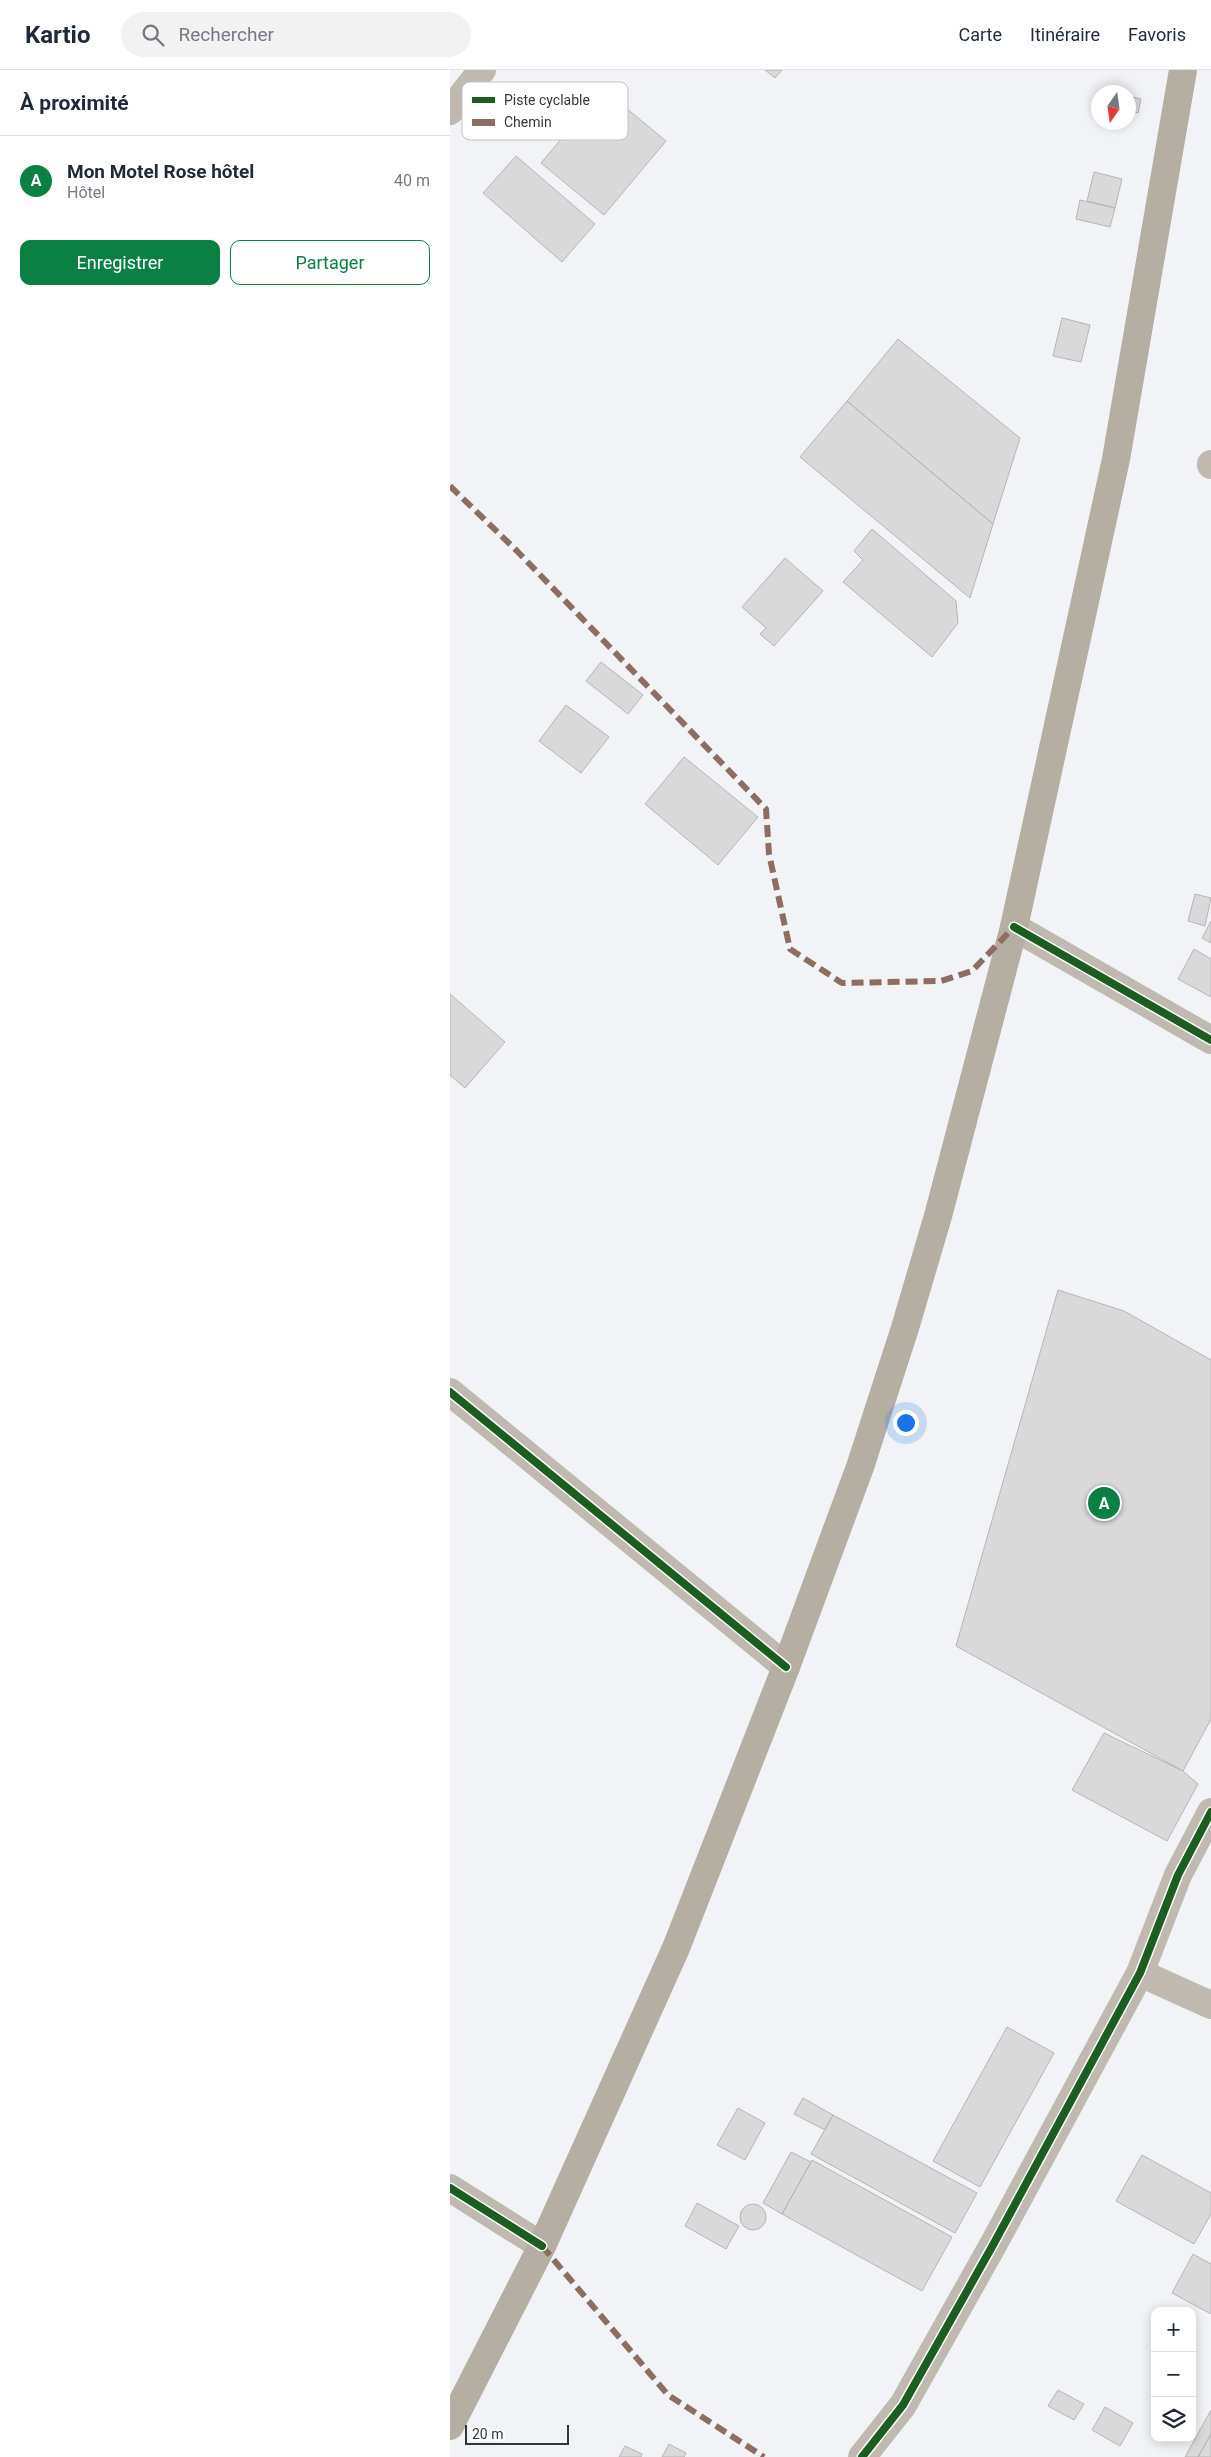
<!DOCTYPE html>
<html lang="fr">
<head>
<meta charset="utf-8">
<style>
	:root { --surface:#fff; --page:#f2f2f3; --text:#1f2937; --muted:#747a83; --line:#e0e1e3; --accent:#0b8043 }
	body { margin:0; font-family:Roboto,sans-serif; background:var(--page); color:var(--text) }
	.controls { position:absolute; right:15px; bottom:15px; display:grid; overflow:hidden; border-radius:10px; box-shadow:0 2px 12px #0003 }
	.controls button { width:45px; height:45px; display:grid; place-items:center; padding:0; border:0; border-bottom:1px solid var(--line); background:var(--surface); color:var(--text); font:25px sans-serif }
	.compass { position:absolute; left:641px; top:15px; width:45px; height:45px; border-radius:50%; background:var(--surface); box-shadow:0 2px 12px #0003; rotate:193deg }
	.scale { position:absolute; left:15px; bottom:12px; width:104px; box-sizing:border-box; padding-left:5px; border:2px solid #353638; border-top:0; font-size:14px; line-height:18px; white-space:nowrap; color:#353638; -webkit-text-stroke:4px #fff; paint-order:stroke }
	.you { position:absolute; left:455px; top:1352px; width:18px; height:18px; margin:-12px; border:4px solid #fff; border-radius:50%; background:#1a73e8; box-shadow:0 0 0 8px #1a73e833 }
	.badge { display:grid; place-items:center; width:32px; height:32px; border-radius:50%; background:var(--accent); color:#fff; font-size:16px; font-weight:700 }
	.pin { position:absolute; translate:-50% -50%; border:2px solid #fff; box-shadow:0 1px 5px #0006 }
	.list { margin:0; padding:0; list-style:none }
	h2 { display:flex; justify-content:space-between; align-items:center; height:65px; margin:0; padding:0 20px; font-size:21px }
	h2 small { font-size:16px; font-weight:400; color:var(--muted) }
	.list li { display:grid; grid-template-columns:32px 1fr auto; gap:15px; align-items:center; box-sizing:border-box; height:90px; padding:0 20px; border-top:1px solid var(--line) }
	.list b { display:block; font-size:19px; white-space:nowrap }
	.list p { margin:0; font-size:16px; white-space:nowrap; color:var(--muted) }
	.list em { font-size:16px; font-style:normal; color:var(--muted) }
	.actions { display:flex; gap:10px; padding:15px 20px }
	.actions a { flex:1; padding:11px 0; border:1px solid var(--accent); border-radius:10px; text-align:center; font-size:18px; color:var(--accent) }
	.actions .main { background:var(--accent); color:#fff }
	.icon { flex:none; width:28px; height:28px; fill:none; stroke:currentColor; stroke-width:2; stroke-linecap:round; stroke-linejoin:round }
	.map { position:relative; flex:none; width:761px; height:2387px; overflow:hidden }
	header { display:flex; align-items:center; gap:30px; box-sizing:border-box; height:70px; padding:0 25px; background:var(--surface); border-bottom:1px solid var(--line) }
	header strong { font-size:24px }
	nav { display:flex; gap:28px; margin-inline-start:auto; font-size:18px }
	.search { width:350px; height:45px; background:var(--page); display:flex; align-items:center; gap:12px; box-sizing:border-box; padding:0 18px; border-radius:28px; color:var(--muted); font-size:19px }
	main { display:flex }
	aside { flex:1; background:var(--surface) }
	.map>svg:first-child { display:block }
	.building { fill:#d9d9da; stroke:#b5b5b6 }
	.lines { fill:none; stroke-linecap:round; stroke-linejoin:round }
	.minor { stroke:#bfb9af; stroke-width:28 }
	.secondary { stroke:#b5aea2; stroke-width:28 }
	.quiet { stroke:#8d6e63; stroke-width:6; stroke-dasharray:12 6; stroke-linecap:butt }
	.cycleway-casing { stroke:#fff; stroke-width:11 }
	.cycleway { stroke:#1b5e20; stroke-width:8 }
	.key { fill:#fff; stroke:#c2c3c3; stroke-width:1 }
	.key-label { font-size:14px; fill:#353638 }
</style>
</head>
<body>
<header>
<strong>Kartio</strong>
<div class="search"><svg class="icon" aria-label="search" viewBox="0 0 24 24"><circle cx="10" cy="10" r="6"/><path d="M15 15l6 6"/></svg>Rechercher</div>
<nav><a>Carte</a><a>Itinéraire</a><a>Favoris</a></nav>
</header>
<main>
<aside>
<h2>À proximité<small></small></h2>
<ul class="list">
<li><span class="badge">A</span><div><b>Mon Motel Rose hôtel</b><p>Hôtel</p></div><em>40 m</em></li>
</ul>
<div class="actions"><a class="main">Enregistrer</a><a>Partager</a></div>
</aside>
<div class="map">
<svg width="761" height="2387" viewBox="0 0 761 2387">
	<rect width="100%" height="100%" fill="#f1f3f6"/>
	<!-- building -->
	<path class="building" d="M315,0H332L325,8Z
		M153,19L216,71L154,145L91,93Z
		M678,26L691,29L688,43L678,40Z
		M66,86L145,154L112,192L33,123Z
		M644,102L672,109L665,138L637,131Z
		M630,130L665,138L660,157L626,149Z
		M612,248L640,255L631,292L603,286Z
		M448,269L570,368L543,454L397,331Z
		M397,331L543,454L520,528L350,387Z
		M422,459L506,531L508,553L482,587L393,512L413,490L404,481Z
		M335,488L373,521L324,576L310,564L316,558L292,537Z
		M151,592L193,625L178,644L136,611Z
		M116,635L159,667L131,703L89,671Z
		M234,687L308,747L268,795L195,734Z
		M745,824L761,828L755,856L738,851Z
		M761,851V873L752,868Z
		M744,879L761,889V927L728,909Z
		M0,924L55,972L15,1018L0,1005Z
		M608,1220L674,1241L761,1290V1649L733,1701L506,1576Z
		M654,1663L733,1701L748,1714L717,1771L622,1720Z
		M557,1957L604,1983L530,2117L483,2091Z
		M353,2028L383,2045L375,2060L344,2044Z
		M288,2038L315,2053L295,2090L267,2075Z
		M383,2045L527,2123L505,2163L361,2084Z
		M341,2082L361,2092L332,2144L313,2133Z
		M692,2085L761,2123V2144L744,2174L666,2131Z
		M362,2090L502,2167L472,2221L332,2144Z
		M247,2133L289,2156L276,2179L235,2156Z
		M290 2147a13 13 0 1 1 26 0a13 13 0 1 1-26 0Z
		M743,2184L761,2194V2244L722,2223Z
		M608,2320L634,2334L624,2350L598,2336Z
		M655,2337L683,2353L670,2376L642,2360Z
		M761,2340V2364L748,2387H735Z
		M761,2364V2387H748Z
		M219,2374L236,2383L234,2387H212Z
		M175,2376L192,2384L191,2387H169Z"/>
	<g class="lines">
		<!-- minor -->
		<path class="minor" d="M0,41L32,0
			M761,394V395
			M564,857L761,970
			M0,1322L336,1597
			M690,1903L761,1935
			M0,2118L92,2176
			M412,2387L453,2335L543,2175L690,1903L728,1805L761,1742"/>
		<!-- secondary -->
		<path class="secondary" d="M0,2356L92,2176L226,1878L336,1597L410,1397L455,1258L488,1146L564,857L666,389L733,0"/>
		<!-- quiet -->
		<path class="quiet" d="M0,416L67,481L316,739L319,784L340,879L392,913L491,911L522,901L564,857
			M92,2176L218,2325L314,2387"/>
		<defs>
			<path id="cycleway" d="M564,857L761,970
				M0,1322L336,1597
				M0,2118L92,2176
				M412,2387L453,2335L543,2175L690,1903L728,1805L761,1742"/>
		</defs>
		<!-- cycleway casing -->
		<use href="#cycleway" class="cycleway-casing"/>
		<!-- cycleway -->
		<use href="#cycleway" class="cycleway"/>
	</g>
	<!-- legend -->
	<rect x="12" y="12" width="166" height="58" rx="8" class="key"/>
	<rect x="22" y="27" width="23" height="6" fill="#1b5e20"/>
	<rect x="22" y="49" width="23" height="7" fill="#8d6e63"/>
	<g class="key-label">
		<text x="54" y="35">Piste cyclable</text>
		<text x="54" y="57">Chemin</text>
	</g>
</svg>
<div class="controls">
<button>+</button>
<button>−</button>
<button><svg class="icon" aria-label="layers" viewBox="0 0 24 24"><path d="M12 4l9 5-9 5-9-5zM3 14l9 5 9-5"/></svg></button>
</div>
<svg class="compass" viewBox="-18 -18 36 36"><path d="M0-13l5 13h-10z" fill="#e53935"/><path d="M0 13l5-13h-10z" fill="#747a83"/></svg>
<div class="scale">20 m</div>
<div class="you"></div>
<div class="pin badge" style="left:654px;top:1433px">A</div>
</div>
</main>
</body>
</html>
